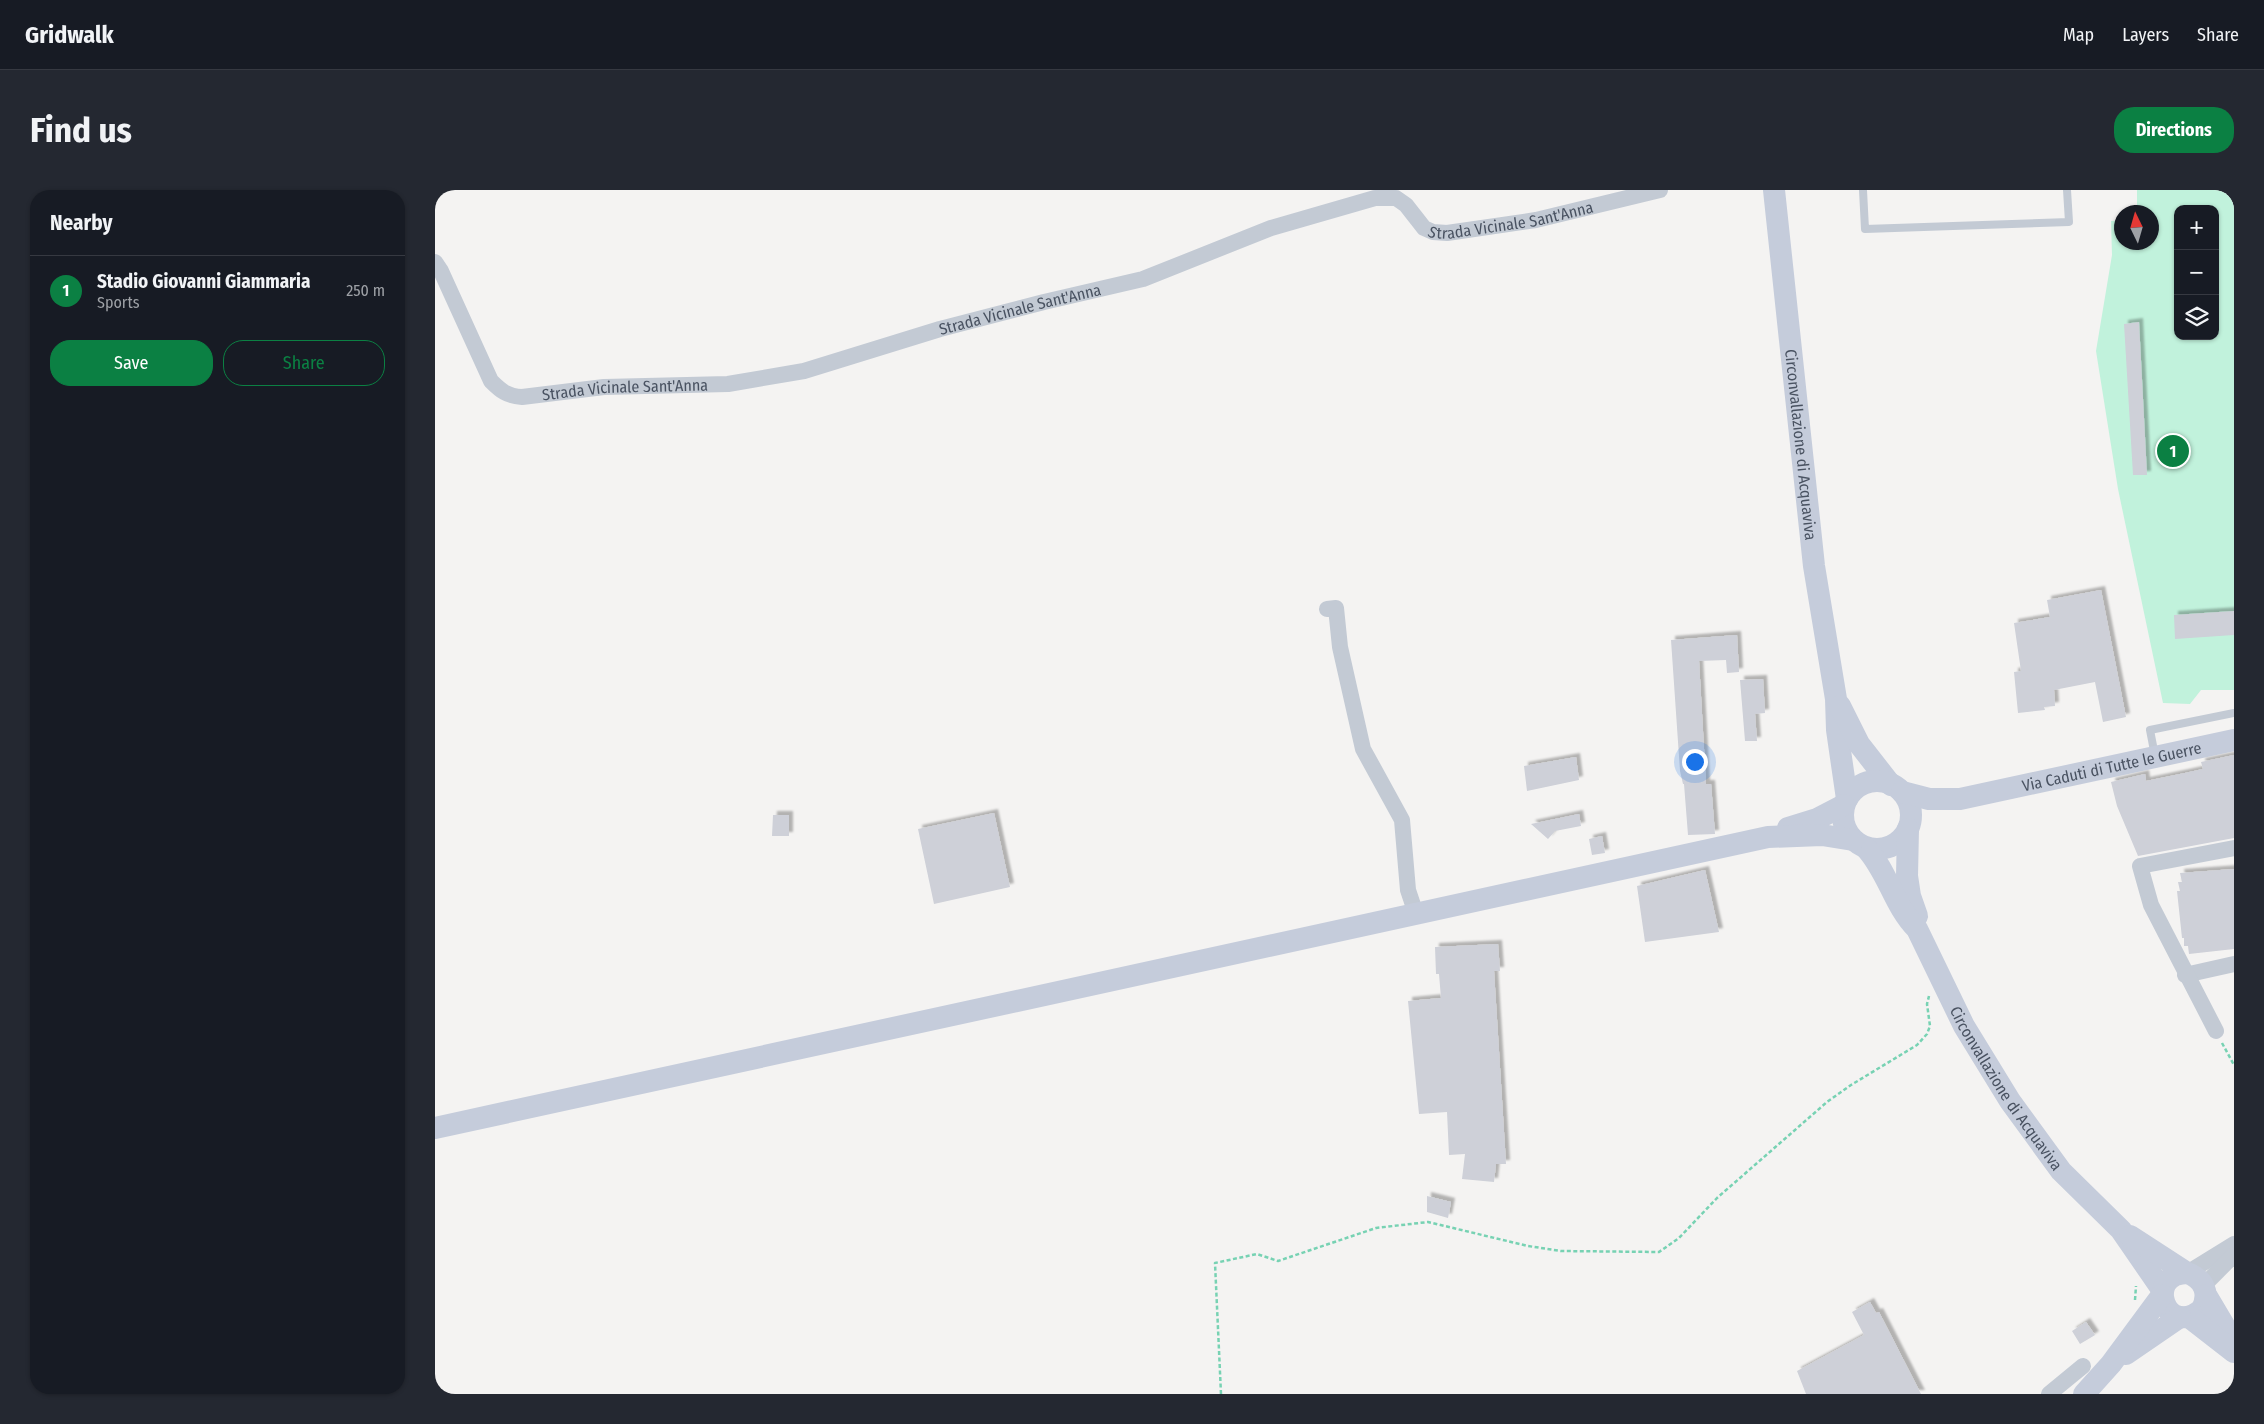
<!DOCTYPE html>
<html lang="en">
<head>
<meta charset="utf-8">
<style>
	:root { --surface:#171b24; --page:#242831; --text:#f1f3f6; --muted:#9ea1a6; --line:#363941; --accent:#0b8043 }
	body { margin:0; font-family:"Fira Sans Condensed",sans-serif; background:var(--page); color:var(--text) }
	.controls { position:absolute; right:15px; top:15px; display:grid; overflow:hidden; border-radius:10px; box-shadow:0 1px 4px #0004 }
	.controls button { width:45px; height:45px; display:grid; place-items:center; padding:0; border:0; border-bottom:1px solid var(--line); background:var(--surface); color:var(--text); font:25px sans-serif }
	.compass { position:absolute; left:1679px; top:15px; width:45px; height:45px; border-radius:50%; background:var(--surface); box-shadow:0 1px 4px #0004; rotate:355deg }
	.you { position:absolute; left:1259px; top:571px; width:18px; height:18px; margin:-12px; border:4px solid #fff; border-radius:50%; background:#1a73e8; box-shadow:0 0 0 8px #1a73e833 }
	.badge { display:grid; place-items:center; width:32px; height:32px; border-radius:50%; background:var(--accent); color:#fff; font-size:16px; font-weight:700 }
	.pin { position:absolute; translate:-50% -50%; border:2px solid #fff; box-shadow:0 1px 5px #0006 }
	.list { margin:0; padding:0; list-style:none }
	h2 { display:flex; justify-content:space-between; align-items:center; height:65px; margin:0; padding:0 20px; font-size:21px }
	h2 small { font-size:16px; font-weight:400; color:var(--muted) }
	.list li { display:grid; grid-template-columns:32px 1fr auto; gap:15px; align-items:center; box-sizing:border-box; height:70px; padding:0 20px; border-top:1px solid var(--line) }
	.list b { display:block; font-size:19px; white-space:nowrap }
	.list p { margin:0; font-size:16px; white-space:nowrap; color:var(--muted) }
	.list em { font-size:16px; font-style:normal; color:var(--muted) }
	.actions { display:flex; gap:10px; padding:15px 20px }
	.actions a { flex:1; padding:11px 0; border:1px solid var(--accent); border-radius:20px; text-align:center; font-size:18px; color:var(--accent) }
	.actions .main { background:var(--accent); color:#fff }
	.icon { flex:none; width:28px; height:28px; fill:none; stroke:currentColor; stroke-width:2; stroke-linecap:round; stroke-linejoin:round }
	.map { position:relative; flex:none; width:1799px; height:1204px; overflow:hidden; border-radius:20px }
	header { display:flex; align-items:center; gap:30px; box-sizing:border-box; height:70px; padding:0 25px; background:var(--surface); border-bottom:1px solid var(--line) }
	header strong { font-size:24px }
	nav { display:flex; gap:28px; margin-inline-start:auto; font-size:18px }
	.intro { display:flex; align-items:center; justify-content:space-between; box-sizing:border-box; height:120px; padding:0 30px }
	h1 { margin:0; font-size:35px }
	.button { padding:12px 22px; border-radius:20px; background:var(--accent); color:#fff; font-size:18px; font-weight:700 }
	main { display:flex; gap:30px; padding:0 30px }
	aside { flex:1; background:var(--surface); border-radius:20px; box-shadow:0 1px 4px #0004 }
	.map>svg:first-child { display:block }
	.green { fill:#c1f2dc; fill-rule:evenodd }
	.building { fill:#ced0d8; filter:url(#shadow) }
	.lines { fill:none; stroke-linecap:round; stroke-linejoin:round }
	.path { stroke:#77d2b3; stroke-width:2.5; stroke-dasharray:4 2.5; stroke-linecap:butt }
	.lane { stroke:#c3cad4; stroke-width:8 }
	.street { stroke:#c3cad4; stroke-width:16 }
	.secondary { stroke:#c5ccdb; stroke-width:22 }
	.labels { text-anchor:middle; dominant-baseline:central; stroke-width:5; stroke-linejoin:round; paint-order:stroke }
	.street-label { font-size:16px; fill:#495261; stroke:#fff }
</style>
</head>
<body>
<header>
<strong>Gridwalk</strong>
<nav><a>Map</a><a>Layers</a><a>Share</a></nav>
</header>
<div class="intro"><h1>Find us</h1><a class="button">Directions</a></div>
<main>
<aside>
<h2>Nearby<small></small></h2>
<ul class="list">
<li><span class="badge">1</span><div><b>Stadio Giovanni Giammaria</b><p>Sports</p></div><em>250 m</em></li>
</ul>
<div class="actions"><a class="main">Save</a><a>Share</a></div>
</aside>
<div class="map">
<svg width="1799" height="1204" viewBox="0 0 1799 1204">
	<defs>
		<filter id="shadow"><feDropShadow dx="4" dy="-4" stdDeviation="1" flood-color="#0004"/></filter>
	</defs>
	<rect width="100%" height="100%" fill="#f4f3f2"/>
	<!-- green -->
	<path class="green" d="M1702,0H1799V500H1766L1755,514L1728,513L1683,299L1661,161L1677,65L1676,31L1686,30V52H1716V22H1702ZM1743,19H1780V146H1743Z"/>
	<!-- building -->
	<path class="building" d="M1704,132L1712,285H1698L1689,134Z
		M1666,400L1691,527L1668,532L1660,492L1619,500L1620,516L1609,517L1610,520L1583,523L1579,482L1586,481L1579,433L1615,427L1612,410Z
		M1799,421V445L1740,449L1739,425Z
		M1302,445L1304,482L1292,483L1291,470L1264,471L1271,594H1276L1280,644L1253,645L1249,594H1248L1245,581L1236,450Z
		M1328,489L1330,523L1320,524L1322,551H1310L1305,490Z
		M1799,565V648L1703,666L1682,616L1676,592L1710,584L1711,591L1750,583L1768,579L1766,572Z
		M1141,567L1144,590L1092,601L1089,576Z
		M559,623L575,697L499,714L483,639Z
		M1144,624L1146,636L1120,641L1113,649L1096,634Z
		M338,625H354V646H337Z
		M1167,646L1170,663L1157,665L1154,649Z
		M1799,679V759L1754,764L1753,756H1749V748H1747L1742,701H1745L1743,692H1747L1745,683Z
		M1270,680L1284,742L1210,752L1202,696Z
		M1063,754L1065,781H1059L1071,974H1061L1059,992L1027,989L1030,964L1014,965L1012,922L984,924L973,811L1006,808L1004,784H1001L1000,757Z
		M992,1006L1016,1012L1013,1028L992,1022Z
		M1435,1112L1441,1123L1444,1122L1486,1204H1371L1362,1181L1429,1145L1417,1122Z
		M1651,1132L1660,1145L1645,1154L1637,1141Z"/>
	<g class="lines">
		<!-- path -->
		<path class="path" d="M1787,853L1799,875
			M1700,1110L1701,1096
			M786,1204L780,1073L822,1064L843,1071L941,1038L993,1032L1093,1056L1126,1061L1224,1062L1244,1048L1282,1008L1392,912L1416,895L1482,855L1492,844L1495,836L1492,814L1494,806"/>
		<!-- lane -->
		<path class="lane" d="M1428,0L1430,39L1634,32L1632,0
			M1720,566L1715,540L1799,523"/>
		<!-- street -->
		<g class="street">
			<path id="s1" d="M0,72L6,81L56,191C66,201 72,206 87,207L169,197L293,194L369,181L505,139L609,112L708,89L836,38L940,8H961L971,15L989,38L998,42L1012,43L1101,30L1225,0"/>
			<path d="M892,419L901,418L905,457L928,559L967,630L973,700L978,715L983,725"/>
			<path d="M1750,785L1799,774"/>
			<path d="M1781,841L1716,715L1705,676L1799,658"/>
			<path d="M1752,1083L1799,1054"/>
			<path d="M1769,1095L1799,1065"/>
			<path d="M1614,1204L1648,1176"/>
		</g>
		<!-- secondary -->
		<g class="secondary">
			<path id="s2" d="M1339,0L1379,376L1401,509L1402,540L1412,609"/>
			<path d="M1405,516L1424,554L1456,595"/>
			<circle cx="1442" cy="625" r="34"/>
			<path id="s3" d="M1467,602L1494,609H1525L1799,550"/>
			<path d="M1353,638L1382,629L1409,615"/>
			<path d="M1473,639L1472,686L1475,706L1482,726"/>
			<path id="s4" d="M1431,658C1453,682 1459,716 1482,739L1529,836L1575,911L1626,981L1686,1040L1728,1101"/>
			<path d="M0,938L1333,647L1387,645L1418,650"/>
			<path d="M1695,1046L1752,1083C1769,1089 1775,1103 1767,1119C1731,1150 1708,1084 1752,1083"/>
			<path d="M1771,1105L1799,1152"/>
			<path d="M1754,1127L1799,1162"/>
			<path d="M1691,1164L1745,1127"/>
			<path d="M1649,1204L1676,1174L1727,1105"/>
		</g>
	</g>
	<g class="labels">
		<!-- street labels -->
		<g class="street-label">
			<text stroke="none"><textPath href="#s1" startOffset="1200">Strada Vicinale Sant'Anna</textPath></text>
			<text stroke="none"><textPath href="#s1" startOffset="676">Strada Vicinale Sant'Anna</textPath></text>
			<text stroke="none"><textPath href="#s1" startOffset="271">Strada Vicinale Sant'Anna</textPath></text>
			<text stroke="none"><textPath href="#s2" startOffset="256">Circonvallazione di Acquaviva</textPath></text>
			<text stroke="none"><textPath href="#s3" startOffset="214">Via Caduti di Tutte le Guerre</textPath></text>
			<text stroke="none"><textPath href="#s4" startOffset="279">Circonvallazione di Acquaviva</textPath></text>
		</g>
	</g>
</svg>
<div class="controls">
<button>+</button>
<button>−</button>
<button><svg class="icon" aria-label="layers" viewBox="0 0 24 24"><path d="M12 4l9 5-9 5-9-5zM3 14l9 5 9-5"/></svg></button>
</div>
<svg class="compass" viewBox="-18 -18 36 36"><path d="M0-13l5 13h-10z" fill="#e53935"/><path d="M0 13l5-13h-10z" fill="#9ea1a6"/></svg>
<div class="you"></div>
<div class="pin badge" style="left:1738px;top:261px">1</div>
</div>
</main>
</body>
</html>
